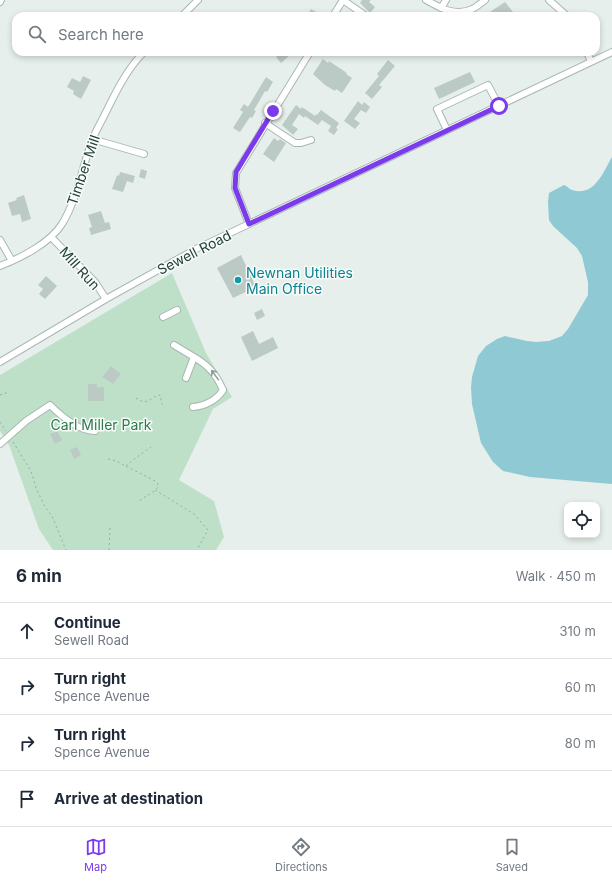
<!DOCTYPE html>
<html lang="en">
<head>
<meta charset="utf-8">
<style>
	:root { --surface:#fff; --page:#f2f2f3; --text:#1f2937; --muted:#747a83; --line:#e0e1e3; --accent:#7c3aed }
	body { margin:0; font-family:Inter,sans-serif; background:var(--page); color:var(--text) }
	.controls { position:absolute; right:12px; bottom:12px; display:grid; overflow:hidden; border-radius:8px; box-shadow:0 2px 6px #0003 }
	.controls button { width:36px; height:36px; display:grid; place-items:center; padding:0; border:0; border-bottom:1px solid var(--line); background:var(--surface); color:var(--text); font:20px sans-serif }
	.stop { position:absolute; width:12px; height:12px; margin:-9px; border:3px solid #7c3aed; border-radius:50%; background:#fff }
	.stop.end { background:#7c3aed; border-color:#fff; box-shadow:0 1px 4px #0008 }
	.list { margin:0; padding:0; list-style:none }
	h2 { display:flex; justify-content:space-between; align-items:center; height:52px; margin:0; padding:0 16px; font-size:17px }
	h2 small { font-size:13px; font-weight:400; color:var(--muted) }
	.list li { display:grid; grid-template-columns:26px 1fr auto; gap:12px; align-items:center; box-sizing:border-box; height:56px; padding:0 16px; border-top:1px solid var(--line) }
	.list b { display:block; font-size:15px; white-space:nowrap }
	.list p { margin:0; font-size:13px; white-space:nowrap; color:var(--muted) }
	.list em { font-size:13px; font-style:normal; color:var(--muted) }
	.icon { flex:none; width:22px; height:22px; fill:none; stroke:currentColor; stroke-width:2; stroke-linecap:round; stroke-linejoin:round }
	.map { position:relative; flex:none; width:612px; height:550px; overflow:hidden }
	.search { position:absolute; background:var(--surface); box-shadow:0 2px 6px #0003; left:12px; right:12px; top:12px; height:44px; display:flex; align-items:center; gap:10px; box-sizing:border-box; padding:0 14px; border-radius:12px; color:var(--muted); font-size:15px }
	.sheet { height:276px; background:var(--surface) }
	nav { display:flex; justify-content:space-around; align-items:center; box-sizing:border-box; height:56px; border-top:1px solid var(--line); background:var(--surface); font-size:11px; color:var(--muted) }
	nav a { display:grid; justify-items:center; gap:2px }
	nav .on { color:var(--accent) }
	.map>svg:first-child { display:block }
	.green { fill:#bfe0c8 }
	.water { fill:#8ec9d4 }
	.building { fill:#bbcac4 }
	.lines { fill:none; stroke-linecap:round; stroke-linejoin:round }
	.minor-casing { stroke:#a8b8b2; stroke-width:8 }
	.path { stroke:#86b3a5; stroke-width:1; stroke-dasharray:2 3; stroke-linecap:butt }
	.minor { stroke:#fff; stroke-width:6 }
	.oneway { stroke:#92a09c }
	.route { stroke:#7c3aed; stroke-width:5 }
	.culture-dot { fill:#0f9aa8; stroke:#f7fbf9; stroke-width:1.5 }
	.labels { text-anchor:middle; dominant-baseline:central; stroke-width:3; stroke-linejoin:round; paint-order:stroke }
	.street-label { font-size:14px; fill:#24423a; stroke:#f7fbf9 }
	.culture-label { font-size:14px; fill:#0d838f; stroke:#f7fbf9; text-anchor:start }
	.park-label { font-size:14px; fill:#2d7a4b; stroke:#f7fbf9 }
</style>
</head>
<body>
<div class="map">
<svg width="612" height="550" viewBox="0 0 612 550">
	<rect width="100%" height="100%" fill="#e6efeb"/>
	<!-- green -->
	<path class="green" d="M172,273L206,353L232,397L213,409L179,480L214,501L224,537L216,550H53L39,529L9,445L0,431V375Z"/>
	<!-- water -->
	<path class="water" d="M612,157V484L530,477L503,471L493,462L481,443L472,404L471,387L472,377L478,356L486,346L497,339L505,336L527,341L536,342L549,341L562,336L568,329L588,295V282L582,256L577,248L553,226L549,220L548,202L549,193L564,185C567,186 569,189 572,190C595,197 603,172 612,157Z"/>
	<!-- building -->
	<path class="building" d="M362,0H371L369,2L375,7L370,13L360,3Z
		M505,2L513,12L508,16H493L490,12Z
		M311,9L318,13L316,16H307Z
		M282,52H287L290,55L281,63L276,57Z
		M323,59L328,63L329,61L347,73L346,74L352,78L342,93L336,89L335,91L325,85L313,74Z
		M388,60L395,66L379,85L382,87L372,99L365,93L379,76L377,74Z
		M470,72L475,82L439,99L434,88Z
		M83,76L91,80L81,99L73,94L74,91L67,87L72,78L80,82Z
		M266,77L273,82L267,92L265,91L254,110L256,111L252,118L250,117L240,132L233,128L243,112L240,110L244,104L248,107Z
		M358,101L362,105L364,102L370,107L366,113L361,110L354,119L360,123L355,129L344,121Z
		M296,105L301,109L302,107L315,116L316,114L317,115L321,110L339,123L336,128L338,129L334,135L328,131L331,126L322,120L318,125L305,116L304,118L299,114L292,125L298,129L293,135L282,125Z
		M274,138L278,141L280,139L286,143L274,162L263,154Z
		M141,169L147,171L145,179L139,177Z
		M120,172L135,176L133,183L127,181L123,192L112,189L117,175L119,176Z
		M24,195L31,219L22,222L20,214L12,216L8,203L17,200L16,198Z
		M101,211L105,223L109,222L111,229L91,235L89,228L92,227L88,215Z
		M241,255L255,285L251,287L252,289L233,298L217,268Z
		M46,276L57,286L45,299L39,294L43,289L38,285Z
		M262,309L265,316L257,320L254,313Z
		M253,331L259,344L273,337L278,348L252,361L241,337Z
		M111,366L121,374L113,384L102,377Z
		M88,384H97V387H104V401H88Z
		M57,431L62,440L55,444L50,434Z
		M77,447L81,455L74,459L70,450Z"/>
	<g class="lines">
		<defs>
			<path id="minor" d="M343,0L366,16
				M426,0C440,8 456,17 472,9C477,7 481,3 485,0
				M549,0L567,16
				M0,2L1,0
				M441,8L446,0
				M182,16L198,0
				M333,16L343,0
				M587,52L591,62
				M265,123L295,143H301L311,140
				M447,130L437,109L488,85L499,106
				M92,139L144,154
				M249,224L235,188L236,173L310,52
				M51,237L95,282L106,299
				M0,240L12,261
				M0,266C21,258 50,243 62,224C77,200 82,167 92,141C95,132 100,124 104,116C115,94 126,70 144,52
				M163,317L177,310
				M174,345L194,357
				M0,362L106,299L196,249L612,52
				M186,378L194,357C209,366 216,374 223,390C217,400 205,406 193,407
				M0,444L26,421L50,405C61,416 78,431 95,431"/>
		</defs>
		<!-- minor casing -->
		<use href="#minor" class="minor-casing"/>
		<!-- path -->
		<path class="path" d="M0,395L9,392
			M136,398C147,406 148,399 159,395L161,396V403L164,406
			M0,422L6,431
			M13,442L31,471L36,488L45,507L52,516L66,550
			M108,459L116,461L155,481L158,484V487L153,492L137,502
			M126,466L133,460L151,447
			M155,490L194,514L208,530L197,550
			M109,550L110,528"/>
		<!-- minor -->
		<use href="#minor" class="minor"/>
	</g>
	<!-- one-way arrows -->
	<defs><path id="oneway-shaft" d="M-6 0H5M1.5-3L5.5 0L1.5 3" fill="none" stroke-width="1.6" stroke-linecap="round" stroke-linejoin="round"/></defs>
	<use class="oneway" href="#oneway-shaft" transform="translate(215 375) rotate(-126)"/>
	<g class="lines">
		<!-- route -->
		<path class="route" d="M273,111L236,172L235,188L249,224L499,106"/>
	</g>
	<!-- markers -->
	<circle class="culture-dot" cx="238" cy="280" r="4"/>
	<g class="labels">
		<!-- street labels -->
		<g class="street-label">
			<text transform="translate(83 170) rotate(-71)">Timber Mill</text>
			<text transform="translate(194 252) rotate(-27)">Sewell Road</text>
			<text transform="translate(80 268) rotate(48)">Mill Run</text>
		</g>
		<!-- culture labels -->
		<g class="culture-label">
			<text x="246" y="272">Newnan Utilities<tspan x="246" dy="16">Main Office</tspan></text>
		</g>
		<!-- park labels -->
		<g class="park-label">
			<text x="101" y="424">Carl Miller Park</text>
		</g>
	</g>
</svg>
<div class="controls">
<button><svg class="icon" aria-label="locate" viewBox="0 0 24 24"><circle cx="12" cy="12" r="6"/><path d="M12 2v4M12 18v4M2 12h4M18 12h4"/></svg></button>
</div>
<div class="stop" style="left:499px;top:106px"></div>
<div class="stop end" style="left:273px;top:111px"></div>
<div class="search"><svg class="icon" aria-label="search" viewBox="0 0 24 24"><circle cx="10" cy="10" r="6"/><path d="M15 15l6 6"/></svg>Search here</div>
</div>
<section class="sheet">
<h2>6 min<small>Walk · 450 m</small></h2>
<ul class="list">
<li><svg class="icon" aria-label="ahead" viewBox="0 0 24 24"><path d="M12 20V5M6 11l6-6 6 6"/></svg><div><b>Continue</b><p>Sewell Road</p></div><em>310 m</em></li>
<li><svg class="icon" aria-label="right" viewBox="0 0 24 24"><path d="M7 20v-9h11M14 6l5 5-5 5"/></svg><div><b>Turn right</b><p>Spence Avenue</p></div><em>60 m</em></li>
<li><svg class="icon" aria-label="right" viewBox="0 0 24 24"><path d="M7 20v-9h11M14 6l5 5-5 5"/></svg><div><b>Turn right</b><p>Spence Avenue</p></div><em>80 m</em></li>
<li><svg class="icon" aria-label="arrive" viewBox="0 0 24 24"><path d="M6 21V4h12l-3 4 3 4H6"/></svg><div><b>Arrive at destination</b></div></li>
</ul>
</section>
<nav>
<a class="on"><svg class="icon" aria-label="map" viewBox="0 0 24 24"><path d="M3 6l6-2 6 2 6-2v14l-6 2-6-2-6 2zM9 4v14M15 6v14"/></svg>Map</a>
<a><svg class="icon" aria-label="directions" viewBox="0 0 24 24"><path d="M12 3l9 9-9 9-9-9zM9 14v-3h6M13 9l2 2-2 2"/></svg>Directions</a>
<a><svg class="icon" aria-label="saved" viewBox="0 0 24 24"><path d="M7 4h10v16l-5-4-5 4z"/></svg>Saved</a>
</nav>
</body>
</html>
